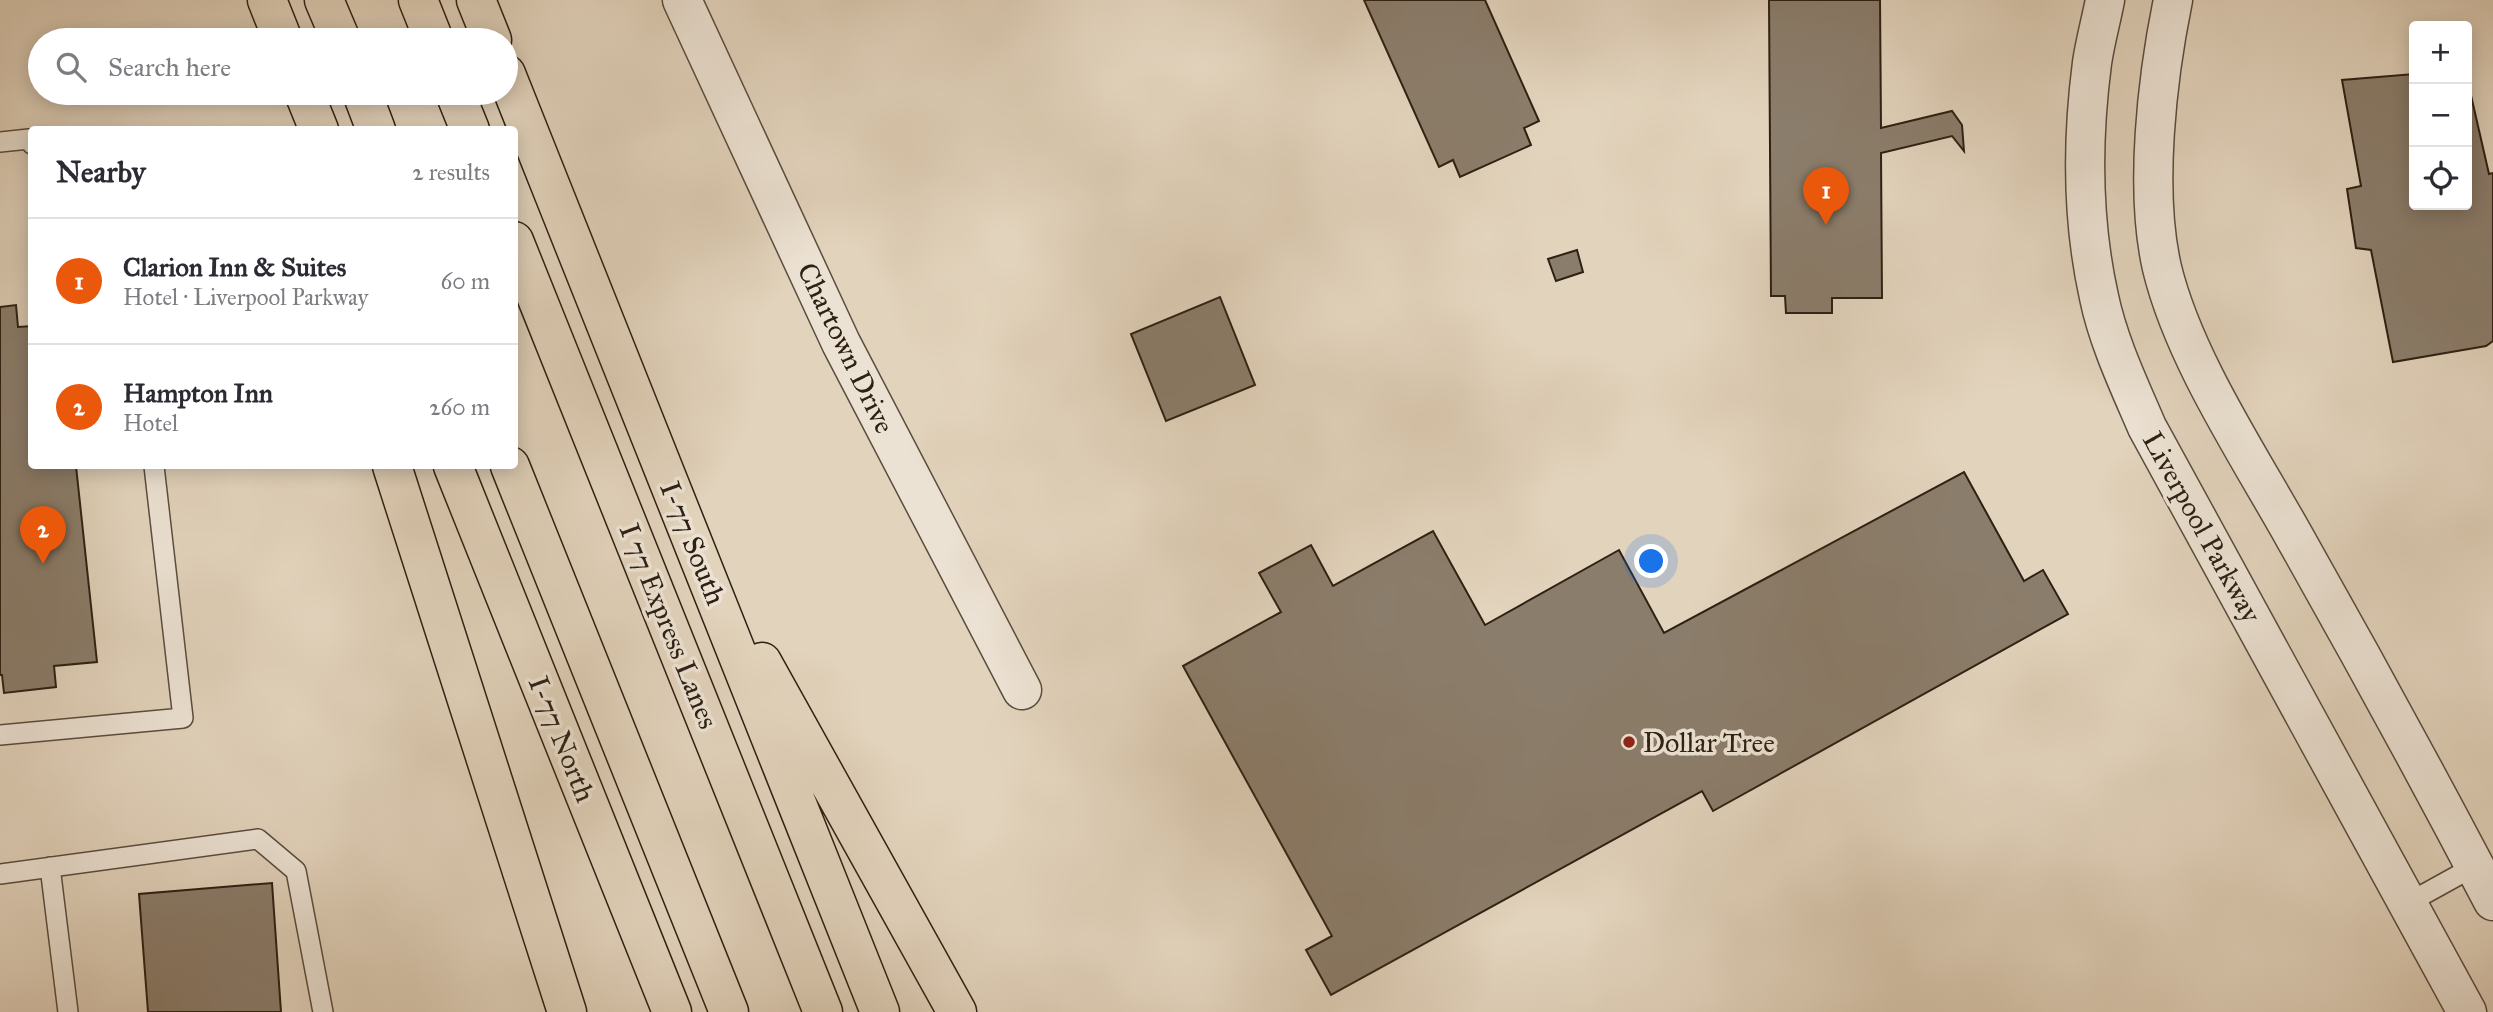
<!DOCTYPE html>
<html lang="en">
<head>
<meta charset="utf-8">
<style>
	:root { --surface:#fff; --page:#f2f2f3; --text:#2b2b33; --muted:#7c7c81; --line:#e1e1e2; --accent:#ea580c }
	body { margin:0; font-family:"IM FELL Great Primer",serif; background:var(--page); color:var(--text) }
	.controls { position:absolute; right:21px; top:21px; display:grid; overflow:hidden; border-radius:7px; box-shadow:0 4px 18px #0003 }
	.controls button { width:63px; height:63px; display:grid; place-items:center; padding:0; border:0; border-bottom:2px solid var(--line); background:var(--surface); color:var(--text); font:35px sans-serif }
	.you { position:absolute; left:1652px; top:562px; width:24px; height:24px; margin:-18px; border:5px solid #fff; border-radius:50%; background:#1a73e8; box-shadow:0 0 0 10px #1a73e833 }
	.badge { display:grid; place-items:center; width:46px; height:46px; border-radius:50%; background:var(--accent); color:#fff; font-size:23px; font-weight:700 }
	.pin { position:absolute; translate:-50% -58px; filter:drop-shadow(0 2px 4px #0008) }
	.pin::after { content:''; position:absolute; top:37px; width:24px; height:21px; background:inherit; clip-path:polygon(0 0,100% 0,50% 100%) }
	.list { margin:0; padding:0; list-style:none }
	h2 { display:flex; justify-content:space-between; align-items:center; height:91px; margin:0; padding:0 28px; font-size:30px }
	h2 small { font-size:23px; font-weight:400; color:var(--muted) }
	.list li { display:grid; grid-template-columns:46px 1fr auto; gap:21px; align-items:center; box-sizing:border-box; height:126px; padding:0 28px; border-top:2px solid var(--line) }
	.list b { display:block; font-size:26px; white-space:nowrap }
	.list p { margin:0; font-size:23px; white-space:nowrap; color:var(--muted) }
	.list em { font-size:23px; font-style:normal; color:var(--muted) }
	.icon { flex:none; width:38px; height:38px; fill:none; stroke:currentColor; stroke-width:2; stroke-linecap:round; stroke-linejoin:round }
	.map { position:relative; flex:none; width:2493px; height:1012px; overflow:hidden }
	.search { position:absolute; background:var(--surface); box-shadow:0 4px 18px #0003; left:28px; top:28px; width:490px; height:77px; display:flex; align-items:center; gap:18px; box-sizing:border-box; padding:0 24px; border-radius:38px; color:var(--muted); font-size:26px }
	.panel { position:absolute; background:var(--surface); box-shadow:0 4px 18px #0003; left:28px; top:126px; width:490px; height:343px; border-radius:7px }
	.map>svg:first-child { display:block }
	.building { fill:#8b7d6b; stroke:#2d2014; stroke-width:2 }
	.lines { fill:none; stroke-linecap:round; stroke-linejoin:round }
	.service-casing { stroke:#5a4d3e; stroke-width:22 }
	.minor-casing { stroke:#5a4d3e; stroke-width:41 }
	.tertiary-casing { stroke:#5a4d3e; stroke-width:41 }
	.motorway-casing { stroke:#2d2014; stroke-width:41 }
	.service { stroke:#ece2d3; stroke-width:19 }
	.minor { stroke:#ece2d3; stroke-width:38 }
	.tertiary { stroke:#ece2d3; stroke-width:38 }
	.motorway { stroke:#e2d3bc; stroke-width:38 }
	.poi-dot { fill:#8f2418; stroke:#ece2d3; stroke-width:2.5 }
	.labels { text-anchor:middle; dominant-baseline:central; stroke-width:7; stroke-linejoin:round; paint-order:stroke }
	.street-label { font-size:28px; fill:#2d2014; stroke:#ece2d3 }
	.poi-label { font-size:28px; fill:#2d2014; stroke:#ece2d3; text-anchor:start }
</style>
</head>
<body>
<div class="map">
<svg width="2493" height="1012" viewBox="0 0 2493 1012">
	<rect width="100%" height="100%" fill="#e2d3bc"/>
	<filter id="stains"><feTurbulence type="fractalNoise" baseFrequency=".00286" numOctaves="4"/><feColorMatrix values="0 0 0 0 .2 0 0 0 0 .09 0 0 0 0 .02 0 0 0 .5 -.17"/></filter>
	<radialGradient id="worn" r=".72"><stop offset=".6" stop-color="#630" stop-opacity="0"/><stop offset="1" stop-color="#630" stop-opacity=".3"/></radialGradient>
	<!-- building -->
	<path class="building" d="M1364,0H1485L1539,121L1524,128L1531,145L1460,177L1453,160L1439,167Z
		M1769,0H1880L1881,128L1952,111L1962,125L1964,151L1952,136L1881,153L1882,298H1832V313H1786L1785,296H1771Z
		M2414,74V205H2467V78L2489,174L2493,173V341L2486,346L2393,362L2371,250L2356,248L2347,189L2361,186L2342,80Z
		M1577,250L1583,272L1556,281L1548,259Z
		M1220,297L1255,385L1166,421L1131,334Z
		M16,305L18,327L32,326V466H76L97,662L54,666L56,687L4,693L2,675H0V307Z
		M1964,472L2024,581L2043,570L2068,614L1713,811L1702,791L1331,995L1306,950L1332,936L1183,666L1281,612L1259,573L1311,545L1333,586L1433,531L1485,625L1619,550L1664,633Z
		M272,883L281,1012H148L139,894Z"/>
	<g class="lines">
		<defs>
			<path id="service" d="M0,142L29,139L32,144
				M0,735L183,718L154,466
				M50,867L68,1012
				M0,874L258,839L296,871L323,1012
				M2408,903L2475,866"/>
			<path id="minor" d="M682,0L841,343L1022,690"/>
			<path id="tertiary" d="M2105,0C2101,21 2095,42 2092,63C2082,140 2082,221 2099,297C2108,341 2129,385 2147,427L2467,1012
				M2173,0C2157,78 2144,190 2162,268C2184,359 2250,457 2295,538C2363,658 2429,779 2493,901"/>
			<path id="motorway" d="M267,0L283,40
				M324,0L341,40
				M418,0L434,40
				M476,0L492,40
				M506,74L880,1012
				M304,93L319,130
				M362,93L376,130
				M455,93L470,130
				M514,241L823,1012
				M392,466L567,1012
				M453,466L672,1012
				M510,466L729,1012
				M762,662L957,1012"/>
		</defs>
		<!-- service casing -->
		<use href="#service" class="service-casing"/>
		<!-- minor casing -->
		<use href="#minor" class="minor-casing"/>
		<!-- tertiary casing -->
		<use href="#tertiary" class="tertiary-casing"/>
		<!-- motorway casing -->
		<use href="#motorway" class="motorway-casing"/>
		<!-- service -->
		<use href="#service" class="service"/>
		<!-- minor -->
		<use href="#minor" class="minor"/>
		<!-- tertiary -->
		<use href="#tertiary" class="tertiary"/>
		<!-- motorway -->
		<use href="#motorway" class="motorway"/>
	</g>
	<!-- markers -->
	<circle class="poi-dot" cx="1629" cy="742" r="7"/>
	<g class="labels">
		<!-- street labels -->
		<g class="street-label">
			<text transform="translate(846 348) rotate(64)">Chartown Drive</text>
			<text transform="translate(2202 527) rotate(61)">Liverpool Parkway</text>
			<text transform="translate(693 543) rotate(68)">I-77 South</text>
			<text transform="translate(669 626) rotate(68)">I 77 Express Lanes</text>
			<text transform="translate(562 739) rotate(68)">I-77 North</text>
		</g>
		<!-- poi labels -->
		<g class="poi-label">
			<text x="1643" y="742">Dollar Tree</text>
		</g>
	</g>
	<rect width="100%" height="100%" filter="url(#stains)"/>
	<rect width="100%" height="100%" fill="url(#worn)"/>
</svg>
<div class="controls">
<button>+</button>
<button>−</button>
<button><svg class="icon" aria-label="locate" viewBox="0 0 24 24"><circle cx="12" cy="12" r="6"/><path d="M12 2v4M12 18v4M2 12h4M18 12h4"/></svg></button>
</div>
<div class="you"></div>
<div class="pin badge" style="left:1826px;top:225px">1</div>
<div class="pin badge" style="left:43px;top:564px">2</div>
<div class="search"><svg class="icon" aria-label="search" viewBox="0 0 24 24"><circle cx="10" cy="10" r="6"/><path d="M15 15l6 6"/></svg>Search here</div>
<section class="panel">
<h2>Nearby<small>2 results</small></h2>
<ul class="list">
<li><span class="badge">1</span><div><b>Clarion Inn &amp; Suites</b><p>Hotel · Liverpool Parkway</p></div><em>60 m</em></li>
<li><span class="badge">2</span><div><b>Hampton Inn</b><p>Hotel</p></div><em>260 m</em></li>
</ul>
</section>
</div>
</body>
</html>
